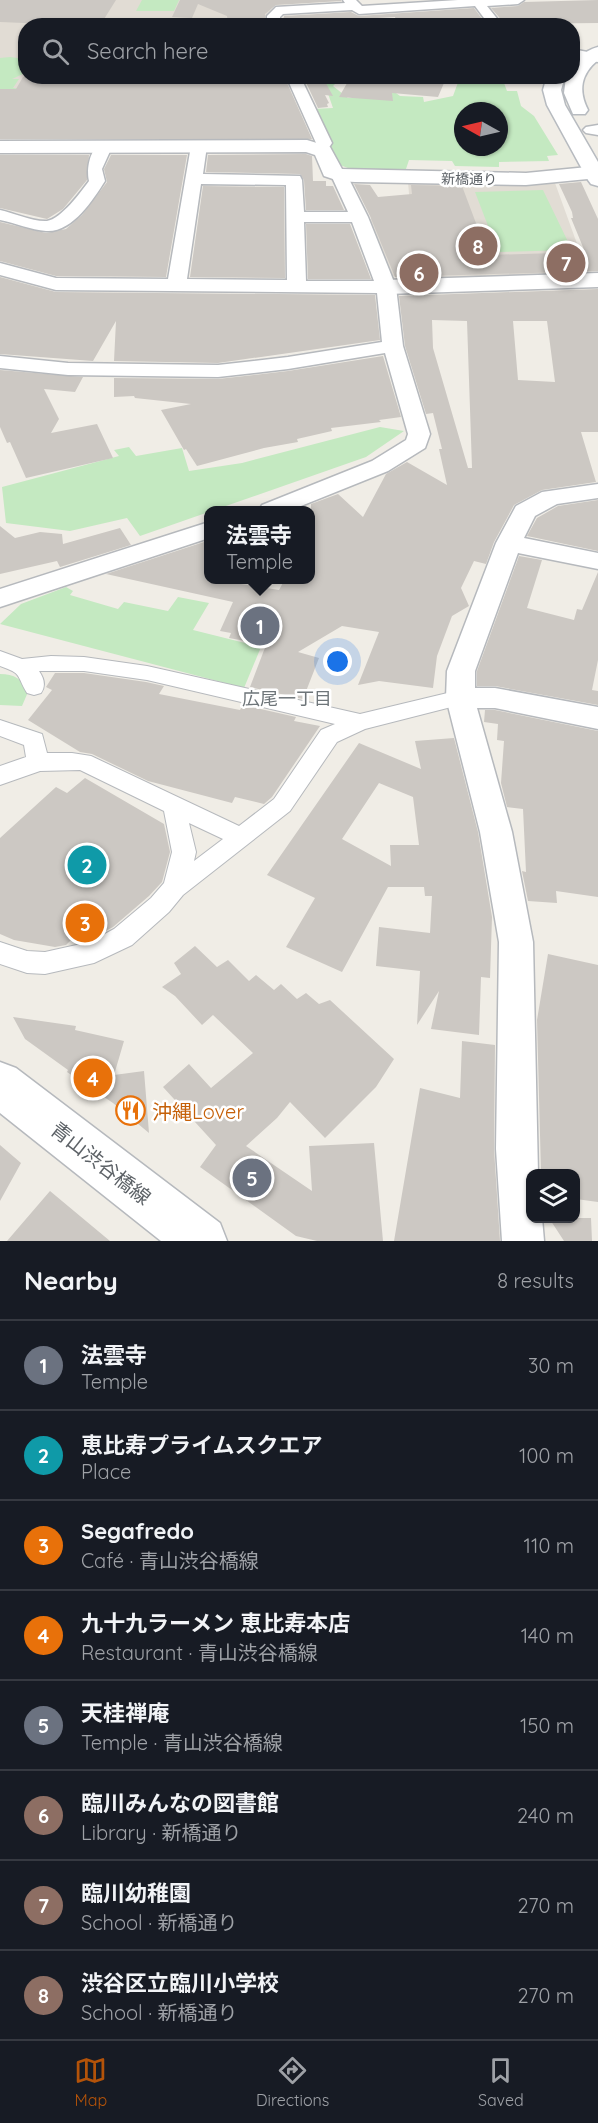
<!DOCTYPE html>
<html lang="en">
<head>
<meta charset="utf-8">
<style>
	:root { --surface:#171b24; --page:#20242c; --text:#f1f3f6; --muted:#9ea1a6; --line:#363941; --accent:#b45309 }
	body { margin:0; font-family:Quicksand,"Noto Sans JP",sans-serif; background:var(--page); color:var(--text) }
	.controls { position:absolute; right:18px; bottom:18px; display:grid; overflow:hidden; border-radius:12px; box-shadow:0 2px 4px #0004 }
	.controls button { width:54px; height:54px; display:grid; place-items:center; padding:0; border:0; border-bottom:2px solid var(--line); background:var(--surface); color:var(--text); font:30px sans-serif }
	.compass { position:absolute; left:454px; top:102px; width:54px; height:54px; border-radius:50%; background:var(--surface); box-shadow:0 2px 4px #0004; rotate:278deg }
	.you { position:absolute; left:338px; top:662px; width:21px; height:21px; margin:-15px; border:4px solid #fff; border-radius:50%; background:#1a73e8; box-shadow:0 0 0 9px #1a73e833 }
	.badge { display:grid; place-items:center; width:39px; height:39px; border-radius:50%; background:var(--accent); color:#fff; font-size:20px; font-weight:700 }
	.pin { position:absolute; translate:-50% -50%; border:3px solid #fff; box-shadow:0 2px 6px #0006 }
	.popup { position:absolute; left:204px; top:506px; width:111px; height:78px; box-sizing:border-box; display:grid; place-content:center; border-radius:12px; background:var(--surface); filter:drop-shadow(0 2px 4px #0005); font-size:20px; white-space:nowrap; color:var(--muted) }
	.popup b { font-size:22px; color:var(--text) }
	.popup::after { content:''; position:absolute; left:50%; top:100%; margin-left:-12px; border:12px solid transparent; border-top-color:var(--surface) }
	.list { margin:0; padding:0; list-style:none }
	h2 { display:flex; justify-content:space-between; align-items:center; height:78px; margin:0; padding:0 24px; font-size:26px }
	h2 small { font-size:20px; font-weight:400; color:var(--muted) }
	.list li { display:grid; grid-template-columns:39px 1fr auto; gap:18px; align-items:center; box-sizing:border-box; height:90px; padding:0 24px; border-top:2px solid var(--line) }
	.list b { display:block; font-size:22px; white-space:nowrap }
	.list p { margin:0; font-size:20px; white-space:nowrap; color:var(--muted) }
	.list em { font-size:20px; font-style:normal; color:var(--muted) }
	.icon { flex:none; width:33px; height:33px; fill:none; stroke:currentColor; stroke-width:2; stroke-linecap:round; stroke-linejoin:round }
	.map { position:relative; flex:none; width:598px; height:1241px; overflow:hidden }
	.search { position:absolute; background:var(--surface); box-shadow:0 2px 4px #0004; left:18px; right:18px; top:18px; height:66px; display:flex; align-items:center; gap:15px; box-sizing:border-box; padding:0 21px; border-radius:24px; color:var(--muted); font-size:22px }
	.sheet { height:798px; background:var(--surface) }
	nav { display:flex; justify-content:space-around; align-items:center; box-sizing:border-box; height:84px; border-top:2px solid var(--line); background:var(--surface); font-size:16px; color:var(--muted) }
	nav a { display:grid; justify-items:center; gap:3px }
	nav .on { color:var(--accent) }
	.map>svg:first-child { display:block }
	.education { fill:#e1dcd4 }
	.green { fill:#c4e9c1; fill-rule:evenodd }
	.building { fill:#ccc8c3; fill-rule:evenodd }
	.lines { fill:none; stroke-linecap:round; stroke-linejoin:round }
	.pedestrian-casing { stroke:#b6b9bd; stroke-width:2 }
	.minor-casing { stroke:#b6b9bd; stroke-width:3 }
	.tertiary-casing { stroke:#b6b9bd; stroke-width:3 }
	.secondary-casing { stroke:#b7bbc0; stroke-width:3 }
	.pedestrian { fill:#fff; fill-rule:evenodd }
	.minor { fill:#fff; fill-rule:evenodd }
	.tertiary { fill:#fff; fill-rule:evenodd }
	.secondary { fill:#fff; fill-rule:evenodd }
	.labels { text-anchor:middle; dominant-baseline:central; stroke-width:5; stroke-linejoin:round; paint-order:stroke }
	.far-street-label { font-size:14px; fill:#5d6267; stroke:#fff }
	.neighbourhood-label { font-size:18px; fill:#6e7579; stroke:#fff }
	.near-food-label { font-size:20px; fill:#c56008; stroke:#fff; text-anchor:start }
	.near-street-label { font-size:20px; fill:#5d6267; stroke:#fff }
</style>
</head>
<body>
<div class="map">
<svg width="598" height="1241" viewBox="0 0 598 1241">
	<rect width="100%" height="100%" fill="#f0ede6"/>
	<!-- education -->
	<path class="education" d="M0,0H264L271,10L267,14L269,25L26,26V76L77,77L0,107Z
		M408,182L555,183L588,274L405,280L388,274L366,219L411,217Z"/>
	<!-- green -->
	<path class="green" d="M142,0H179L174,11H136Z
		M10,57L25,59V73L12,79H19L13,88L24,89L0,106V58Z
		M460,77H489L492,84L504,83L507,91H517L521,106L534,116L558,155L547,156L549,161L499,162V167L455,166L452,161L409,160L405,172L353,170L340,165L313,109L333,108L325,85L327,79L337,82L333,86L348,98H360L392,90L400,96L423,97L424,102L453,96ZM463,111H499V147H463Z
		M543,190L572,250L498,252L475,192Z
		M380,427L404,431L366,457L140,536L127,518L70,531L6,523L2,487L119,456L114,450L129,447L136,456L182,448L189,471L242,463Z
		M66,587L73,591L70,595L118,609L124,602L168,611L178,597L209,603L193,630L261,647L244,688L0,624L21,604Z
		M0,674C14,674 23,679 28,692L22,706L0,705Z"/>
	<!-- building -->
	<path class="building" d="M0,0H116L101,24L98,26L0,22Z
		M180,0H341V1L276,5L265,14V24L239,25V22L228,23L227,16L198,4L192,18L172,17Z
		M598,0V23L505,24L491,8L518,6L524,2Z
		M474,8L486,24H478L477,22L476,24L456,26L397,24L395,17L343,20L345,24L319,26L282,24L284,16L351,12L359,16Z
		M29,76H284L312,139H0V89H16L23,77Z
		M303,76H322L333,96L325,95L329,103L327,104L328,107L318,108Z
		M357,76H447L438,97L392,93L393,101L339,97L350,78L357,79Z
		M306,154L312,156L313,181H326V186H333L344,210H306L304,180L300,174L206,172L208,155Z
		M0,155H89L87,180L63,209L47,219L0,208Z
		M111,155H187L166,277L56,276L0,261V222L46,233L66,229L82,215L107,182L104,169Z
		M581,182L598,219V271L395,277L370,216L354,184L370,185L378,197L412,194L411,185L462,186L488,255L585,252L571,218H573L572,212L559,184Z
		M203,186L284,187L285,278L190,277Z
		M306,224H350L371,279H308Z
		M0,277L56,292L375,295L380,340L218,363L114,361L116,321L93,361L0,354Z
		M598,289V432H581L596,482L542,490L514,505L494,542L486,564L474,561L461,588L469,606L452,616L437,656L433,688L379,681L358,685L379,632L342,626L298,652L319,658L303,699L250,687L266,645L229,638L231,633L220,631L233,602L106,574L204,542L209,548V579H242L241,584L279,590L285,579H311V504L338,494L363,517L386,474L407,462L447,485L439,449H442L433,413L426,414L405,346L399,296ZM432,320L467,321L472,468H468L433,348ZM513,321H547L555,382L518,380Z
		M383,356L401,417L379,420L381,422L331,428L332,431L297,439L298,442L264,448L197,466L186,449L184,450L161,410L191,404L135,398L134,396L114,397V378L218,379L288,371Z
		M0,370L83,377L75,392L44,389L59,419L51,433L97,424L113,458L26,478L10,442L7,443L0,427Z
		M598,500V551L527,536L537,518L558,506Z
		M0,526L15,538L40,532L62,534L63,544L120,528L131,545L60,567L57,561L0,574Z
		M519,556L542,560L527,608L574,620L577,609L582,610L598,572V660L592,690L598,691V705L495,686H477V671Z
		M55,673H84L146,682L164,686L159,694L240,710L243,705L296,717L294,721L320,726L272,797L264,804L235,797L232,803L148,781L92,754L80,752L28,720L52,690L46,687Z
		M485,710H495L598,731V897L556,891L557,903L528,901L522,871L526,872L523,809L507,807L501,783L504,741L497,740L498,724L484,722Z
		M454,738L478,832L492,917L490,978L481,977L479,1035L431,1029L439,991L417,1025L420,971L376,966L379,927L430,933L432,896H425L424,887H388L342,972L286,947L315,898L267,875L359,743L421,769L415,741ZM379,783L413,797L419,845H390L391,866L342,839Z
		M85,778L164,824L170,852L162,882L149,896L113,927L89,940L78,942L72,939L66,945L55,947L14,940L0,934V838L56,787L67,793Z
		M195,946L217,967L228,960L249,981L256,975L274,990L281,984L297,999L306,993L319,1004L330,1000L394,1059L376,1087L325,1138L290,1102L277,1118L246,1146L312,1191L309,1146L374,1143L383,1241H317L296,1236L200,1167L216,1145L163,1087L189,1064L211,1088L253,1053L213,1015L202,1025L175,996L162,987L181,974L174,963Z
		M548,954L598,965V1202L576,1199V1173H541L537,1020Z
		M13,1017L76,1026L75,1030L124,1041L114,1075L144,1071L149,1133L113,1103L67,1072L68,1070L25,1039Z
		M462,1041L495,1045L494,1149L500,1241H394L420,1088L460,1098Z
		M0,1145L21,1163L0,1201Z
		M50,1191L110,1241H7Z
		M549,1218H591L592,1241H564Z"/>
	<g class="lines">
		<defs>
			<path id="pedestrian" d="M0,651L22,659L51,656L84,657L147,666L360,714L460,690L467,693L470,698L467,703L365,729L337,742L290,811L183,895L169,912L132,945L94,963L45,974L27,973L0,964V942L27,951L45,952L90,942L114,929L151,898L164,883L172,852L164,811L80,770L40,771L0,785V766L26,757L24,745L0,736V720L42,734L47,753H72L91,756L239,826L274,799L321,730L335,724L147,680L84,671H39C44,678 46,686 41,693L34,695L27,693C16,675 23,674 0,666ZM189,823L223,839L194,861L196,852Z"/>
			<path id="minor" d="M343,0H356L362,6L458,0H524L518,4L487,6L503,26H490L475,6L359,14L352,10L283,14L280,17V26H267V16L276,7L345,3Z
				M572,49L598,54V62L572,57Z
				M286,76H300L332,143L326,152L320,154L312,149L316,143Z
				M598,125V135L586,133L583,130L586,127Z
				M199,141L207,146L203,174L300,176L302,180L304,212H348L331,175L333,171H345L368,217L396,287L403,346L430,434L425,448L388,471L291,510H259L262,505L372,461L406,440L408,434L385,353L288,369L218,377L68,375L0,368V356L68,363L218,365L288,357L382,342L377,293L56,290L0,275V263L56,278L168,279L191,146ZM201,184L286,185L287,280L187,279ZM304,222H352L374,281H306Z
				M104,142L112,147L102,169L105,181C93,200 72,233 46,231C31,230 15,223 0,220V210C14,213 33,222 47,221C61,219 81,192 89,181C86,169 90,146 104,142Z
				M598,484V498L557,504L535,516L524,538L598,553V569L518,553L475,671V688H495L598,707V729L495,708H477L512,832L533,942L538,1174H530V1218H542L544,1241H502L496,1149L499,942L480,832L446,698L447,671L496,543L516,506L542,492Z
				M209,522V538L0,607V589Z"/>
			<path id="tertiary" d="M307,140L330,147L342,169L526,173L598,166V178L526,185L355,182L339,181L324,176L315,155L306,152L0,153V141Z
				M598,273V287L386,294L378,292L374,287L378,282L386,280Z
				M0,1062L16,1068L220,1223L227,1241H161L0,1113Z"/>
			<path id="secondary" d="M598,47V60C581,74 578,90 588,110L585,114H573L564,93L566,77L572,76C572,62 583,51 598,47Z
				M547,76H565L561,90L565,105L598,162V186L591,184L588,180L547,105L543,90Z"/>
		</defs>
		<!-- pedestrian casing -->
		<use href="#pedestrian" class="pedestrian-casing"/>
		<!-- minor casing -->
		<use href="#minor" class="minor-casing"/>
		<!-- tertiary casing -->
		<use href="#tertiary" class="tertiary-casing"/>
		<!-- secondary casing -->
		<use href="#secondary" class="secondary-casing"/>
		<!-- pedestrian -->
		<use href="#pedestrian" class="pedestrian"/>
		<!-- minor -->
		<use href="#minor" class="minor"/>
		<!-- tertiary -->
		<use href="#tertiary" class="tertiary"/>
		<!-- secondary -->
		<use href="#secondary" class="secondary"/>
	</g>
	<!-- icons -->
	<defs>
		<symbol id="restaurant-ring" viewBox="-11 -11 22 22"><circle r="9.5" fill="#fff" stroke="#e8710a" stroke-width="1.5"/><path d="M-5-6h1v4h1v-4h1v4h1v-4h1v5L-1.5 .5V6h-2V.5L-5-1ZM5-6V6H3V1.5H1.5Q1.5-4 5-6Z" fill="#e8710a"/></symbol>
	</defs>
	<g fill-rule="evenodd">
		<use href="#restaurant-ring" x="114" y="1094" width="33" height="33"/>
	</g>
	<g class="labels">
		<!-- far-street labels -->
		<g class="far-street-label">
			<text transform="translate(469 179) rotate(1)">新橋通り</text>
		</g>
		<!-- neighbourhood labels -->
		<g class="neighbourhood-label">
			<text x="287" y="698">広尾一丁目</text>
		</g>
		<!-- near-food labels -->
		<g class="near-food-label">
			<text x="152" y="1111">沖縄Lover</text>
		</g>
		<!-- near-street labels -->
		<g class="near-street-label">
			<text transform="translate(101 1163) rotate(38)">青山渋谷橋線</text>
		</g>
	</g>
</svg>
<div class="controls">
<button><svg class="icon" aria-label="layers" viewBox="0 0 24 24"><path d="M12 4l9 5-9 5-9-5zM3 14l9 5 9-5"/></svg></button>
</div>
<svg class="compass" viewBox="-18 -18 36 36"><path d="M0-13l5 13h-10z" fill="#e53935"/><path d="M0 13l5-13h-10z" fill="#9ea1a6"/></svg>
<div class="you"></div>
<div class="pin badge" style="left:260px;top:626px;background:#6b7280">1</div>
<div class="popup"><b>法雲寺</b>Temple</div>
<div class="pin badge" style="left:87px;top:865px;background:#0f9aa8">2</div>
<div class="pin badge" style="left:85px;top:923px;background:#e8710a">3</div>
<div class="pin badge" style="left:93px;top:1078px;background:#e8710a">4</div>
<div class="pin badge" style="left:252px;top:1178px;background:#6b7280">5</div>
<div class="pin badge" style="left:419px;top:273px;background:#8d6e63">6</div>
<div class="pin badge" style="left:566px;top:263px;background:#8d6e63">7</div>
<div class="pin badge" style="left:478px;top:246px;background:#8d6e63">8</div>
<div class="search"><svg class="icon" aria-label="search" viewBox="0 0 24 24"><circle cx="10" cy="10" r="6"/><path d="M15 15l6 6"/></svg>Search here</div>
</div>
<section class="sheet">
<h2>Nearby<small>8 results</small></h2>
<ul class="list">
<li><span class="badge" style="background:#6b7280">1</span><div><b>法雲寺</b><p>Temple</p></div><em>30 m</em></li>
<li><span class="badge" style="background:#0f9aa8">2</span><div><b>恵比寿プライムスクエア</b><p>Place</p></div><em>100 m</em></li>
<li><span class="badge" style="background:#e8710a">3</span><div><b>Segafredo</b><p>Café · 青山渋谷橋線</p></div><em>110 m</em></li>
<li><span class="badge" style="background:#e8710a">4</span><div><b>九十九ラーメン 恵比寿本店</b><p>Restaurant · 青山渋谷橋線</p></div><em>140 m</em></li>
<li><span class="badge" style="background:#6b7280">5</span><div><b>天桂禅庵</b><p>Temple · 青山渋谷橋線</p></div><em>150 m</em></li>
<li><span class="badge" style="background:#8d6e63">6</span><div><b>臨川みんなの図書館</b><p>Library · 新橋通り</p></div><em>240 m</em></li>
<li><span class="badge" style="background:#8d6e63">7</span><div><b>臨川幼稚園</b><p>School · 新橋通り</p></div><em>270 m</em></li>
<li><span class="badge" style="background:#8d6e63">8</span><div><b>渋谷区立臨川小学校</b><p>School · 新橋通り</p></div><em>270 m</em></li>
</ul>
</section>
<nav>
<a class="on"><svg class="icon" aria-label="map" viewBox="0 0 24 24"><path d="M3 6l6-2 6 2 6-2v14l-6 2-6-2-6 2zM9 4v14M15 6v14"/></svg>Map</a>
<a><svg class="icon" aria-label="directions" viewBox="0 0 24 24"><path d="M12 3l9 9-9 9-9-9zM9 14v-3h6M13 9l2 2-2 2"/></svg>Directions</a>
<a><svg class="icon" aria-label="saved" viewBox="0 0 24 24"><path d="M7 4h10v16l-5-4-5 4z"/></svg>Saved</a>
</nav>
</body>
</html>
